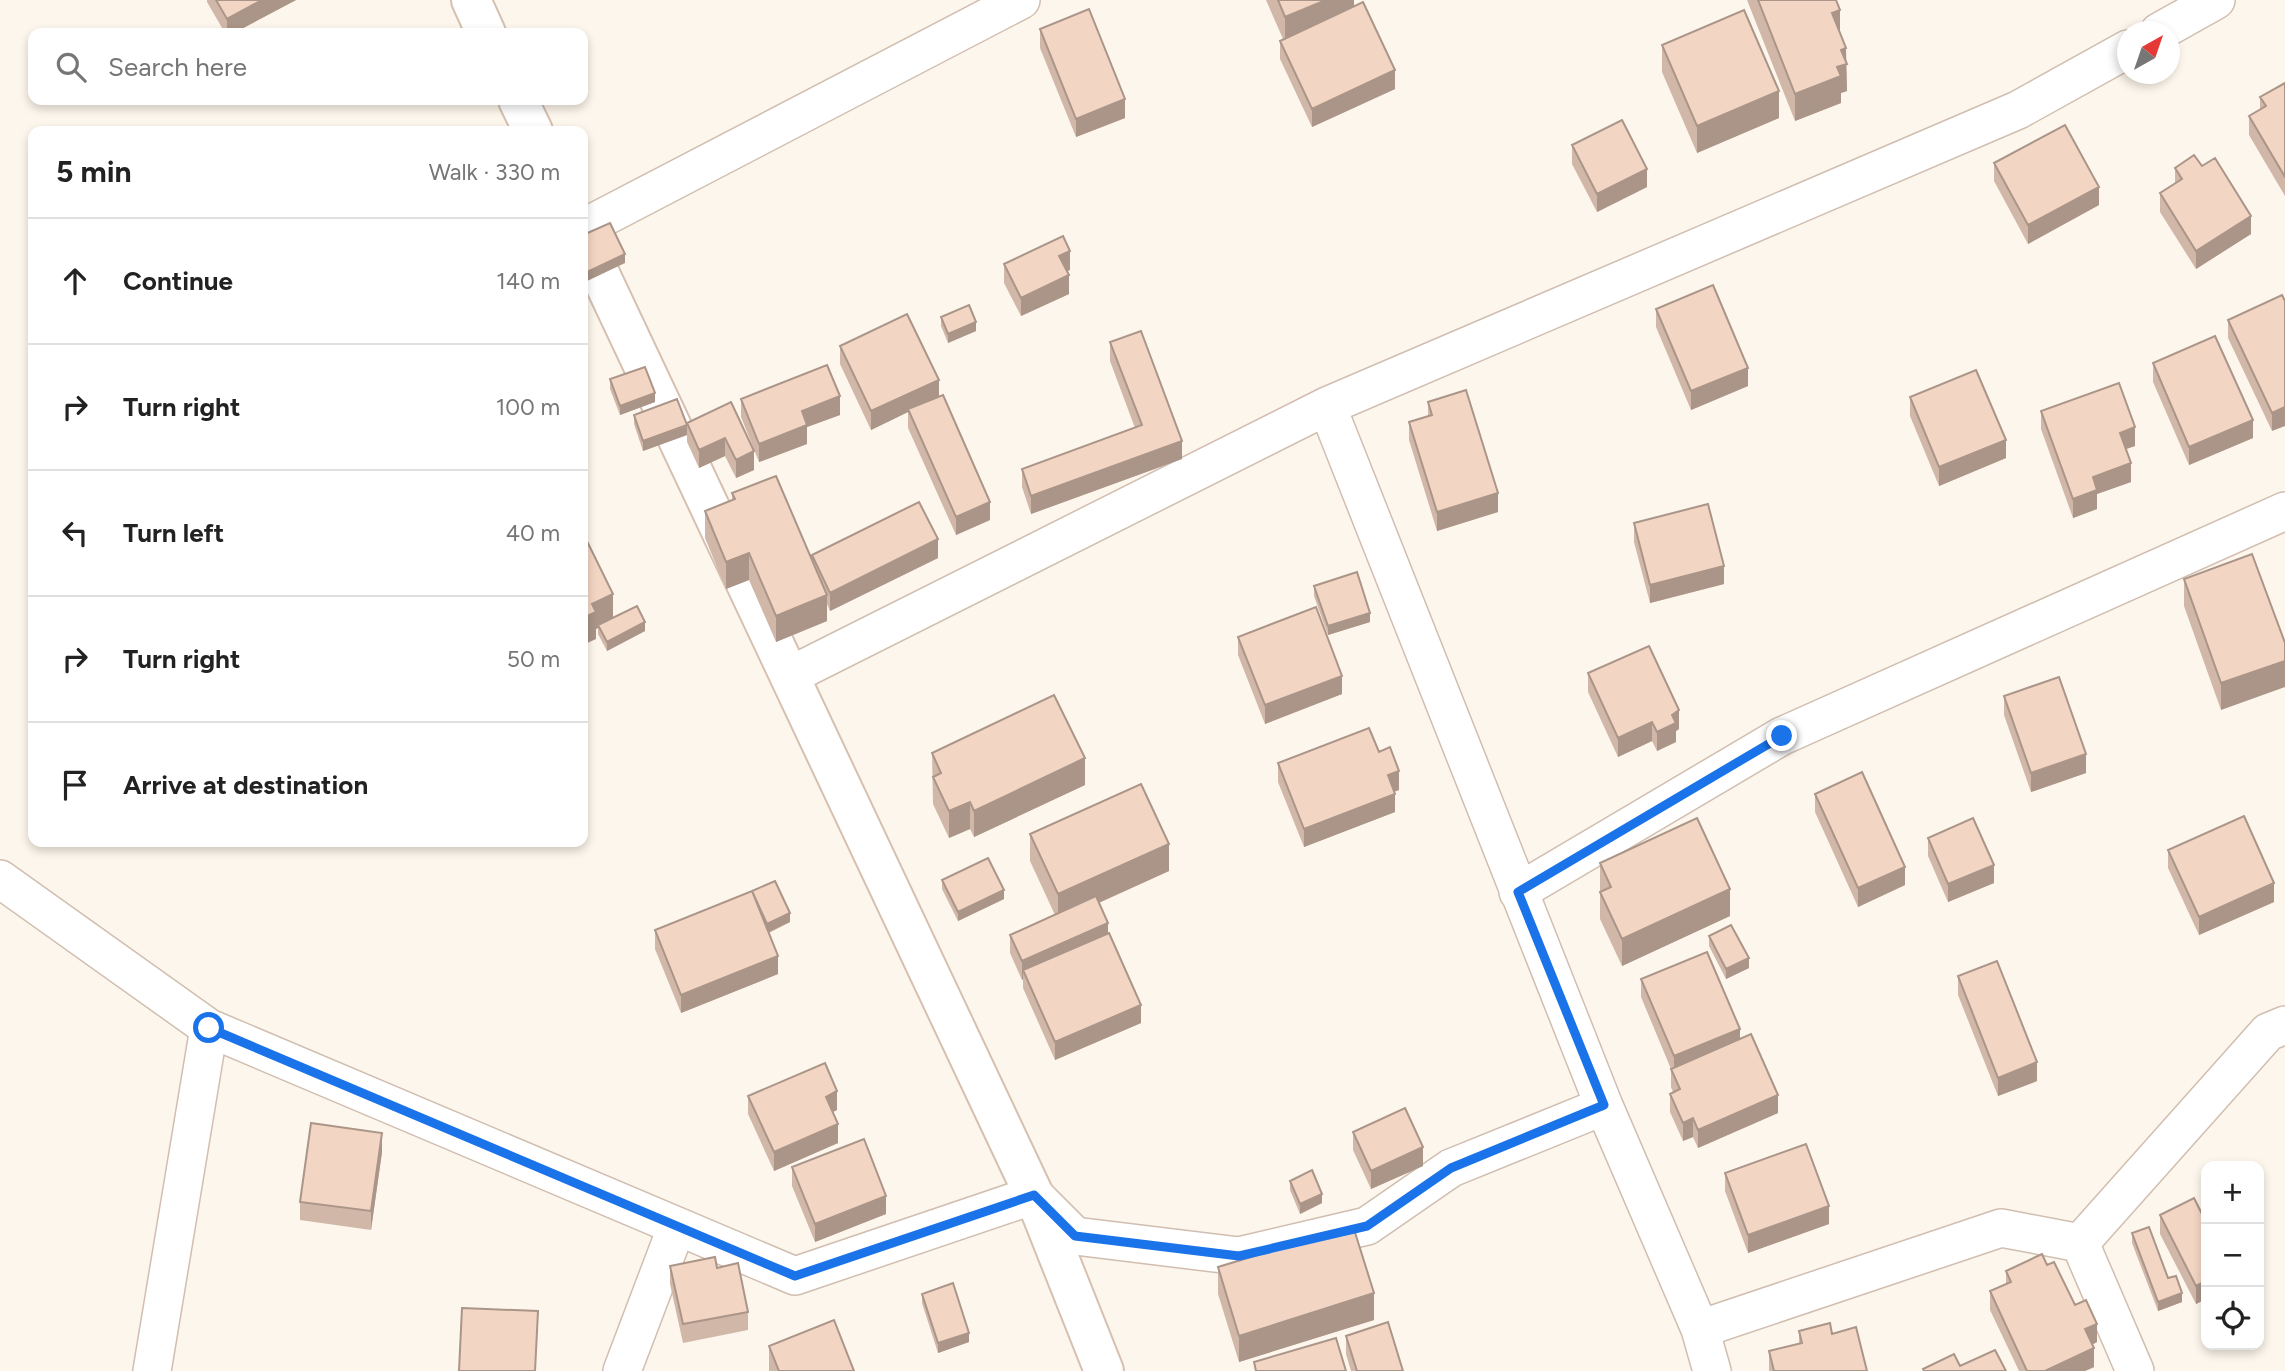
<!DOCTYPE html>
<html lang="en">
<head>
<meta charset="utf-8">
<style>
	:root { --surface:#fff; --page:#f2f2f2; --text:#222; --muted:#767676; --line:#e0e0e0 }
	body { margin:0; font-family:Figtree,sans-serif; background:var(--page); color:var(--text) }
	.controls { position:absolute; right:21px; bottom:21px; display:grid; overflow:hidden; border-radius:14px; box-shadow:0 4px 10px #0003 }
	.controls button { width:63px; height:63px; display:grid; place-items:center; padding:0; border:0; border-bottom:2px solid var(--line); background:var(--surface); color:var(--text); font:35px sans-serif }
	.compass { position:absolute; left:2117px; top:21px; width:63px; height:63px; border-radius:50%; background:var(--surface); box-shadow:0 4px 10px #0003; rotate:40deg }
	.stop { position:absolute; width:21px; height:21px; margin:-16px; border:5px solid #1a73e8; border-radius:50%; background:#fff }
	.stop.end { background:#1a73e8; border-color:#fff; box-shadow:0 2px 7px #0008 }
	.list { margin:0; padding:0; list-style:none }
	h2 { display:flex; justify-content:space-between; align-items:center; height:91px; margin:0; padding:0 28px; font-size:30px }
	h2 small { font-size:23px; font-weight:400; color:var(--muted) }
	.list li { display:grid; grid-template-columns:46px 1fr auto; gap:21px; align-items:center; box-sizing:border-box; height:126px; padding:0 28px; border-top:2px solid var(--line) }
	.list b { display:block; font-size:26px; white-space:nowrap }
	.list em { font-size:23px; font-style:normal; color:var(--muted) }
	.icon { flex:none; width:38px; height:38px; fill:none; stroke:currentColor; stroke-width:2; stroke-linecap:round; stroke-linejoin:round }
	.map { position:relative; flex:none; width:2285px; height:1371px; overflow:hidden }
	.search { position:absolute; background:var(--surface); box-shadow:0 4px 10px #0003; left:28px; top:28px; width:560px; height:77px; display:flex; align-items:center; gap:18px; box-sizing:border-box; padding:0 24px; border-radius:14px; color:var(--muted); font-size:26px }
	.panel { position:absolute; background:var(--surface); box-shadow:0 4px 10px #0003; left:28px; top:126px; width:560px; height:721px; border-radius:14px }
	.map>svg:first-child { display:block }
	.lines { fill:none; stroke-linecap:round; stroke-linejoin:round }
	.street-casing { stroke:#d1beb0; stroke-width:40 }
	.secondary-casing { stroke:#d6c0b0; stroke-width:42 }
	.street { stroke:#fff; stroke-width:37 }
	.secondary { stroke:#fff; stroke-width:38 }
	.wall { fill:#d1b7a8 }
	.shaded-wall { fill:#aa9588 }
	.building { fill:#f3d5c3; stroke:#aa9588; stroke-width:2 }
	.route { stroke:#1a73e8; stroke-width:9 }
</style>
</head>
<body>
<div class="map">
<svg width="2285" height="1371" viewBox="0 0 2285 1371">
	<rect width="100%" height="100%" fill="#fdf6ec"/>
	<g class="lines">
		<defs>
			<path id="street" d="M2159,32L2216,0
				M583,228L1021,0
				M1327,406L1604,1106L1700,1329L1712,1371
				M789,676L1327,406L2018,110L2128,49
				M0,879L209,1028L795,1276L1034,1195L1075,1236L1239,1256L1367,1226L1451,1168L1604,1106
				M1518,892L1782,736L2285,511
				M2080,1243L2135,1371
				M1700,1329L2001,1228L2080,1243L2268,1032L2285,1025
				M152,1371L209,1028
				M622,1371L677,1226"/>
			<path id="secondary" d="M471,0L486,33
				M518,100L533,131
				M583,238L1034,1195L1104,1371"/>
		</defs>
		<!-- street casing -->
		<use href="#street" class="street-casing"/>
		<!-- secondary casing -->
		<use href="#secondary" class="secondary-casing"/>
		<!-- street -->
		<use href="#street" class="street"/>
		<!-- secondary -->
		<use href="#secondary" class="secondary"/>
	</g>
	<!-- wall -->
	<path class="wall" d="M207,0H296L234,33H225L207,2Z
		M1266,0H1354V6L1395,89L1312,127L1280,59V41L1283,39Z
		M1747,0H1836L1840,34L1846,62L1847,91L1841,93V103L1795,121Z
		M1040,29L1125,118L1076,137L1040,48Z
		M1662,45L1779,118L1697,153L1662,72Z
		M2285,83V196L2249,135V116L2260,110V97Z
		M1572,145L1647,187L1597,212L1572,164Z
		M1994,163L2099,205L2028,244L1994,181Z
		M2175,168L2251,234L2196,269L2160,212V193L2175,184Z
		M1004,264L1070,270L1067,271L1069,294L1021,316L1004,283Z
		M2282,295L2272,431L2228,338V320Z
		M1656,309L1748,386L1691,410L1656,327Z
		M941,317L976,331L948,343L941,326Z
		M1110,342L1182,459L1031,514L1022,487V469L1135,428L1110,361Z
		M840,346L939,396L990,520L956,535L908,428V412L871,430L840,364Z
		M2153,363L2253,438L2189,465L2153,382Z
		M610,379L655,402L620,415L610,389Z
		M1910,397L2006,458L1939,486L1910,416Z
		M741,399L840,415L807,427V444L759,462L741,417Z
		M731,402L754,470L736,478L725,456L699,468L687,442V435L643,451L634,424V415L687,424Z
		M1428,402L1498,512L1437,531L1409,440V422L1428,416Z
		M2041,411L2135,446L2126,449L2131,482L2097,494V509L2073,518L2041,429Z
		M732,493L812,560V555L938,558L830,611L827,604V621L776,642L749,580L726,589L705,538V511L732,500Z
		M1634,523L1724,584L1650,603L1634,542Z
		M583,533L613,618L645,631L607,651L598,634V628L596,629V639Z
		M2252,554L2221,710L2184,606V579Z
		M1314,586L1370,622L1328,635L1314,596Z
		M1238,637L1342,694L1265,724L1238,655Z
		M1588,673L1679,729L1676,731V742L1657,751L1652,741L1618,757L1588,692Z
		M2004,696L2086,773L2031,792L2004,715Z
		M1379,752L1399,790L1394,791L1395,812L1304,847L1278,782V763Z
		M932,753L1085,785L974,837L970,829L949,838L933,804Z
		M1815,794L1905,885L1858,907L1815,812Z
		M1030,834L1169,871L1099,903L1108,933L1141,1023L1055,1060L1023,988V979L1022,980L1010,953V935L1055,915L1030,861Z
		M1928,838L1994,883L1948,902L1928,856Z
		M2168,850L2274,902L2199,935L2168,868Z
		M1600,863L1730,916L1622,966L1600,919V892H1601L1600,890Z
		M942,880L1004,899L958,921L942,889Z
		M752,891L790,922L769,933L778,974L681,1013L655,949V930Z
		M1709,936L1749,968L1726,979L1709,946Z
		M1958,976L2037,1081L1998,1096L1958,995Z
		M1641,979L1740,1039L1778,1113L1698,1148L1693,1137L1683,1141L1670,1112V1094L1673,1092L1671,1087V1069L1641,997Z
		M748,1096L837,1110L833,1112L838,1143L774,1171L748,1114Z
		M1353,1132L1423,1166L1371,1189L1353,1150Z
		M382,1152L371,1230L300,1220V1202Z
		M792,1167L886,1214L815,1242L792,1186Z
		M1725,1173L1829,1224L1748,1253L1725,1191Z
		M1290,1181L1322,1203L1300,1214L1290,1190Z
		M2160,1215L2206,1222V1299L2196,1304L2160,1234Z
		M2132,1233L2168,1278L2182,1302L2158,1311L2132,1243Z
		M2047,1265L2075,1305L2097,1342L2092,1345L2094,1367L2085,1371H2019L1990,1310V1291L2006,1285V1271Z
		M670,1266L717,1268L748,1312V1330L683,1343L670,1284Z
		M1218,1267L1374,1320L1239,1362L1218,1294Z
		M922,1294L969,1342L938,1353L922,1303Z
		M1799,1331L1867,1371H1769V1351L1799,1344Z
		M1346,1336L1403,1371H1351L1346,1354Z
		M769,1346L854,1371H769Z"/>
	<!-- shaded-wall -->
	<path class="shaded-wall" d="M262,0H296L234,33H227V19Z
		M1326,0H1354V15L1285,44V17Z
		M1840,10V37L1832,13Z
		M1846,48L1847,91L1841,93V103L1795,121V94L1837,67L1841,50Z
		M1395,70V89L1312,127V109Z
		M1779,91V118L1697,153V126Z
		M1125,99V118L1076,137V119Z
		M1647,169V187L1597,212V194Z
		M2099,187V205L2028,244V225Z
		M2251,216V234L2196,269V251Z
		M1070,251V270L1059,274V256Z
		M625,254V263L583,283V274Z
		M1069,275V294L1021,316V298Z
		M976,322V331L948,343V334Z
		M1748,368V386L1691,410V391Z
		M939,380V398L908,409V412L871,430V411Z
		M655,393V402L620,415V406Z
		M840,396V415L807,427V444L759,462V444L802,411Z
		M2285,407V426L2272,431V413Z
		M2253,420V438L2189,465V447Z
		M687,426V435L643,451V441Z
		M2135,427V446L2120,451V433Z
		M725,438V456L699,468V450Z
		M2006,440V458L1939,486V467Z
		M1182,441V459L1031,514V496Z
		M754,451V470L736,478V460Z
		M2131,463V482L2097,494V509L2073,518V499L2093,477Z
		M1498,493V512L1437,531V512Z
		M990,502V520L956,535V517Z
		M938,539V558L830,611V593Z
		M749,553V580L726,589V562Z
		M1724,566V584L1650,603V585Z
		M613,594V621L598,625V628L596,629V639L583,645V618L592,604Z
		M827,595V621L776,642V616Z
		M1370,613V622L1328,635V626Z
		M645,622V631L607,651V642Z
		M2285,661V687L2221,710V683Z
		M1342,676V694L1265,724V705Z
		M1679,710V729L1676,731V742L1657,751V732L1672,715Z
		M1652,722V741L1618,757V738Z
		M2086,754V773L2031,792V773Z
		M1085,758V785L974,837V811Z
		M1399,771V790L1388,794V775Z
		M1395,794V812L1304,847V829Z
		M970,802V829L949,838V811Z
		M1169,844V871L1058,921V894Z
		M1994,865V883L1948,902V884Z
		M1905,867V885L1858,907V888Z
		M2274,883V902L2199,935V917Z
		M1730,889V916L1622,966V939Z
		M1004,890V899L958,921V912Z
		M790,913V922L767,933V924Z
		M1108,923V941L1023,970V979L1022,980V961Z
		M778,956V974L681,1013V995Z
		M1749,958V968L1726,979V969Z
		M1141,1005V1023L1055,1060V1042Z
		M1740,1029V1047L1674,1075V1056Z
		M2037,1062V1081L1998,1096V1078Z
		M837,1091V1110L826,1115V1097Z
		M1778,1095V1113L1698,1148V1130Z
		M1693,1118V1137L1683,1141V1123Z
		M838,1124V1143L774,1171V1152Z
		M382,1133V1152L371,1230V1211Z
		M1423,1147V1166L1371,1189V1171Z
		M1322,1194V1203L1300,1214V1204Z
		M886,1196V1214L815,1242V1224Z
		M1829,1206V1224L1748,1253V1235Z
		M2206,1281V1299L2196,1304V1286Z
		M1374,1293V1320L1239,1362V1336Z
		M2182,1293V1302L2158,1311V1302Z
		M2097,1324V1342L2085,1348V1329Z
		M969,1333V1342L938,1353V1343Z
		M2094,1348V1367L2085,1371H2045Z"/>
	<!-- building -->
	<path class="building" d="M216,0H262L227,19Z
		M1278,0H1326L1285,17Z
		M1758,0H1836L1840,10L1832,13L1846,48L1841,50L1847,64L1837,67L1841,76L1795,94Z
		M1363,2L1395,70L1312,109L1280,41Z
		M1089,9L1125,99L1076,119L1040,29Z
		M1744,10L1779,91L1697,126L1662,45Z
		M2285,83V177L2249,116L2266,106L2260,97Z
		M1622,120L1647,169L1597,194L1572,145Z
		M2065,125L2099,187L2028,225L1994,163Z
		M2194,155L2202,166L2215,158L2251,216L2196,251L2160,193L2182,179L2175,168Z
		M610,223L625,254L583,274V235Z
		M1063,236L1070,251L1059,256L1069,275L1021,298L1004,264Z
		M1713,285L1748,368L1691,391L1656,309Z
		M2282,295L2285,301V407L2272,413L2228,320Z
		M969,305L976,322L948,334L941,317Z
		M907,314L939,380L871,411L840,346Z
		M1141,331L1182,441L1031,496L1022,469L1142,425L1110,342Z
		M2215,336L2253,420L2189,447L2153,363Z
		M827,365L840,396L802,411L807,425L759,444L741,399Z
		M645,367L655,393L620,406L610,379Z
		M1976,370L2006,440L1939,467L1910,397Z
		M2119,383L2135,427L2120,433L2131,463L2093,477L2097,490L2073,499L2041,411Z
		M1466,390L1498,493L1437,512L1409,422L1432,415L1428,402Z
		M943,395L990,502L956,517L908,409Z
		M677,399L687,425L643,441L634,415Z
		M731,402L754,451L736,460L725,438L699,450L687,423Z
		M776,476L827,595L776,616L749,553L726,562L705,511L735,499L732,493Z
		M919,502L938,539L830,593L812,555Z
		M1708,504L1724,566L1650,585L1634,523Z
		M583,533L613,594L592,604L596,612L583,618Z
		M2252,554L2285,643V661L2221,683L2184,579Z
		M1357,572L1370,613L1328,626L1314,586Z
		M637,606L645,622L607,642L598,625Z
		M1316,607L1342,676L1265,705L1238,637Z
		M1649,646L1679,710L1672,715L1676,723L1657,732L1652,722L1618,738L1588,673Z
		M2059,677L2086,754L2031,773L2004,696Z
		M1054,695L1085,758L974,811L970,802L949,811L933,777L941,773L932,753Z
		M1369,728L1379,752L1390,747L1399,771L1388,775L1395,794L1304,829L1278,763Z
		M1862,772L1905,867L1858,888L1815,794Z
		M1141,784L1169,844L1058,894L1030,834Z
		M2244,816L2274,883L2199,917L2168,850Z
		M1697,818L1730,889L1622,939L1600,892L1611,887L1600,863Z
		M1973,818L1994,865L1948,884L1928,838Z
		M988,858L1004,890L958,912L942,880Z
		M775,881L790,913L767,924L752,891Z
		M752,891L778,956L681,995L655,930Z
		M1096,896L1108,923L1022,961L1010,935Z
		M1731,925L1749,958L1726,969L1709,936Z
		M1109,933L1141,1005L1055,1042L1023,970Z
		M1707,952L1740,1029L1674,1056L1641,979Z
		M1997,961L2037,1062L1998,1078L1958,976Z
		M1751,1034L1778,1095L1698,1130L1693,1118L1683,1123L1670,1094L1680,1089L1671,1069Z
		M825,1063L837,1091L826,1097L838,1124L774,1152L748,1096Z
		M1405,1108L1423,1147L1371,1171L1353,1132Z
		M311,1123L382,1133L371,1211L300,1202Z
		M864,1139L886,1196L815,1224L792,1167Z
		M1806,1144L1829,1206L1748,1235L1725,1173Z
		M1312,1170L1322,1194L1300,1204L1290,1181Z
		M2194,1198L2206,1222V1281L2196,1286L2160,1215Z
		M1353,1226L1374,1293L1239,1336L1218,1267Z
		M2149,1227L2168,1278L2176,1276L2182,1293L2158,1302L2132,1233Z
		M2042,1254L2047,1265L2054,1262L2075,1305L2086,1300L2097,1324L2085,1329L2094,1348L2045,1371H2027L1990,1291L2011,1282L2006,1271Z
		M715,1257L717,1268L738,1263L748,1312L683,1324L670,1266Z
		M953,1283L969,1333L938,1343L922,1294Z
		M462,1308L538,1311L535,1371H459Z
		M834,1320L854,1371H779L769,1346Z
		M1388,1322L1403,1371H1357L1346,1336Z
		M1830,1323L1832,1334L1856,1327L1867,1371H1774L1769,1351L1802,1343L1799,1331Z
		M1336,1338L1346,1371H1256L1254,1362Z
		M1995,1350L2006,1371H1924L1923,1369L1954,1354L1960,1366Z"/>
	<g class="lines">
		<!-- route -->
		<path class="route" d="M209,1028L795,1276L1034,1195L1075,1236L1239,1256L1367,1226L1451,1168L1604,1105L1518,892L1782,736"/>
	</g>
</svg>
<div class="controls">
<button>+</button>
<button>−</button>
<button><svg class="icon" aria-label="locate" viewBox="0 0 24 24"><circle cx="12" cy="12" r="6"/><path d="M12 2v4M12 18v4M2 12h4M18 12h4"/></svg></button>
</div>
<svg class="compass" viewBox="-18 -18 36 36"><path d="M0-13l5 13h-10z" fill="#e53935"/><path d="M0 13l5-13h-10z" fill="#767676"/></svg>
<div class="stop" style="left:209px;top:1028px"></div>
<div class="stop end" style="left:1782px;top:736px"></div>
<div class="search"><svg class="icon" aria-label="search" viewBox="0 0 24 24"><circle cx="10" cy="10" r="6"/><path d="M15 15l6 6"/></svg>Search here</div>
<section class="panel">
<h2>5 min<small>Walk · 330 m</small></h2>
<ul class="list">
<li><svg class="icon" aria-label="ahead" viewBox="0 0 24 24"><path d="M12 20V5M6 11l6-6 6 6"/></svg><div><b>Continue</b></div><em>140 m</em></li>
<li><svg class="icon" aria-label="right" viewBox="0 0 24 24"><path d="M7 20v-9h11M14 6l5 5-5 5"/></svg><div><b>Turn right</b></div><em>100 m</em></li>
<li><svg class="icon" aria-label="left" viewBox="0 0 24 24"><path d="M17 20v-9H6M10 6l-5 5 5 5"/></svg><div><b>Turn left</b></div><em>40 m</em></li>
<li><svg class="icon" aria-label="right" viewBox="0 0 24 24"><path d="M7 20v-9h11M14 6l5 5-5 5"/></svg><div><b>Turn right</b></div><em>50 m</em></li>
<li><svg class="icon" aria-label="arrive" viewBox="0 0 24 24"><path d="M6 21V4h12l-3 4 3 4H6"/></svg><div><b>Arrive at destination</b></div></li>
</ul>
</section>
</div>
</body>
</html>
